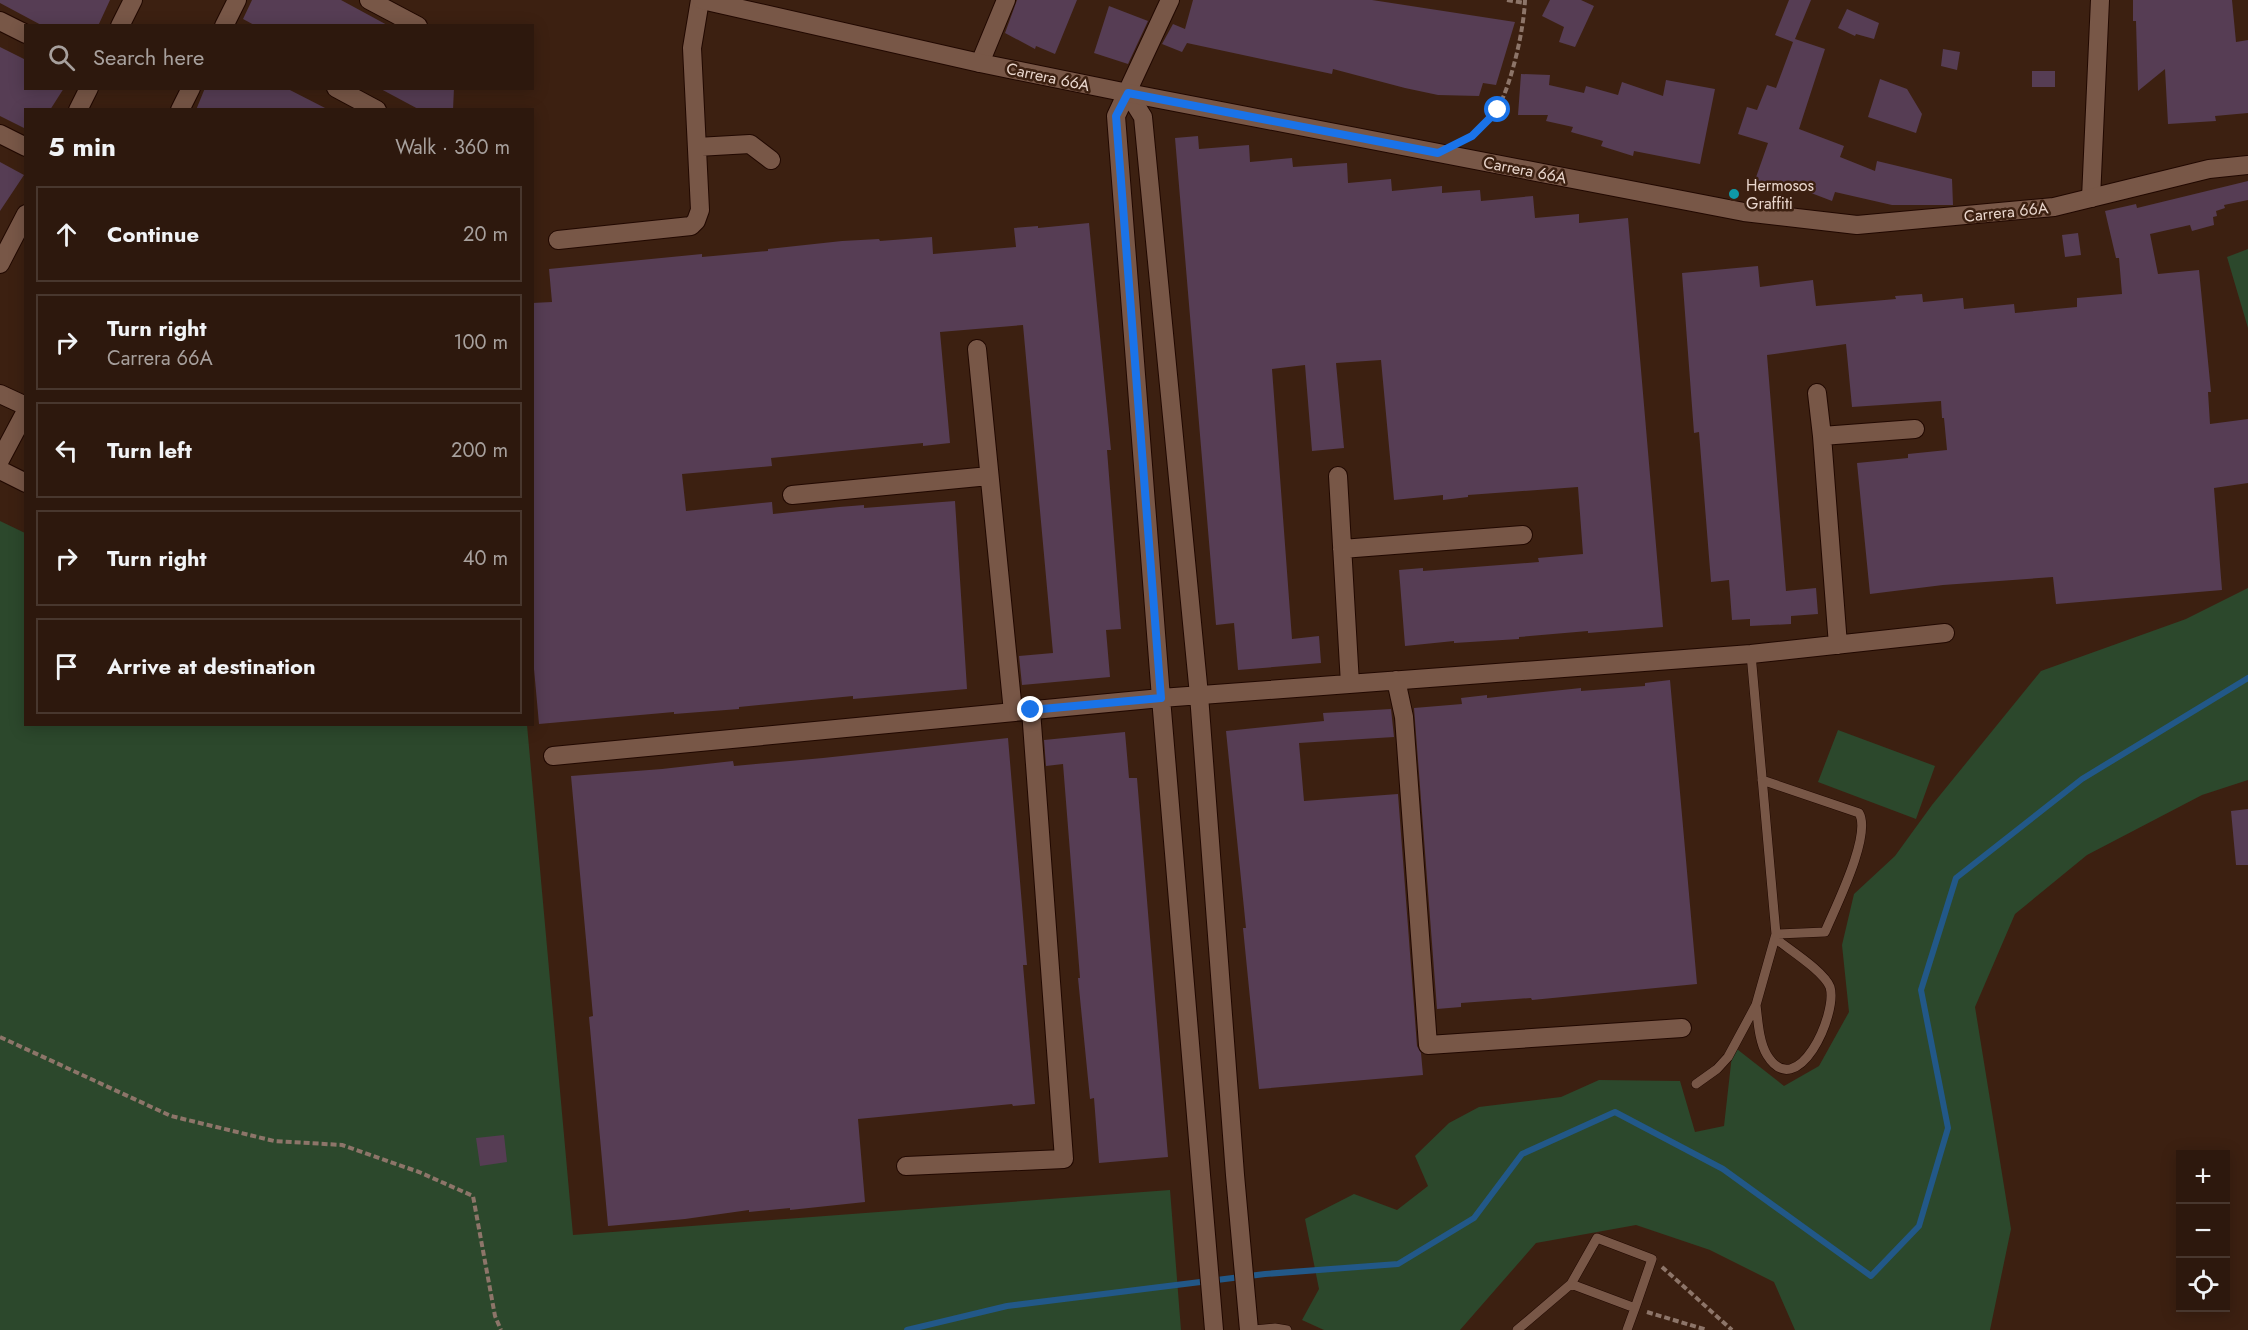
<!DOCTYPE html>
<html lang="en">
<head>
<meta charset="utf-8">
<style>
	:root { --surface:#2d180d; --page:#39251b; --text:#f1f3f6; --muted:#a7a09d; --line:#48372e }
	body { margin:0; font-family:Jost,sans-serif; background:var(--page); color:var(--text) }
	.controls { position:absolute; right:18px; bottom:18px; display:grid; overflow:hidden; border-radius:0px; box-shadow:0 3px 15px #0003 }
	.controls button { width:54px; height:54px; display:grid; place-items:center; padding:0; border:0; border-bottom:2px solid var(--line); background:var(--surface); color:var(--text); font:30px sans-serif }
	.stop { position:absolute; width:18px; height:18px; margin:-14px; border:4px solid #1a73e8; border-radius:50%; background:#fff }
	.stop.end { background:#1a73e8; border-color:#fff; box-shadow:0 2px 6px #0008 }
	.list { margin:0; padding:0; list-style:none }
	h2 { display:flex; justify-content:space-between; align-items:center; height:78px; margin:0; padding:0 24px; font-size:26px }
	h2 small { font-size:20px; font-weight:400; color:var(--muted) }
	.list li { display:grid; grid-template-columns:39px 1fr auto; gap:18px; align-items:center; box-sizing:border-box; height:96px; margin:0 12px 12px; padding:0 12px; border:2px solid var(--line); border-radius:0px }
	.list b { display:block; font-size:22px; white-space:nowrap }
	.list p { margin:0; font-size:20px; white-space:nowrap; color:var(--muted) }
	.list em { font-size:20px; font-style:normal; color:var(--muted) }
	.icon { flex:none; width:33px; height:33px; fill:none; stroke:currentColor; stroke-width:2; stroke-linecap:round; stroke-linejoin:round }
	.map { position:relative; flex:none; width:2248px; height:1330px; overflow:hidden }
	.search { position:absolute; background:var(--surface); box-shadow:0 3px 15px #0003; left:24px; top:24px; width:510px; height:66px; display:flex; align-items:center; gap:15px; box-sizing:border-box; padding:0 21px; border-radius:0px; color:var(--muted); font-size:22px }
	.panel { position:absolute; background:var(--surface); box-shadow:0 3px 15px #0003; left:24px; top:108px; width:510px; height:618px; border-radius:0px }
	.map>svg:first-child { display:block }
	.green { fill:#2c482c }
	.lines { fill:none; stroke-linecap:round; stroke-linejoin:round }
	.stream { stroke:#225888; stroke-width:6 }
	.building { fill:#563d54 }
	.service-casing { stroke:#210800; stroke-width:10 }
	.minor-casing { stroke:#210800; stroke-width:20 }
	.tertiary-casing { stroke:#210800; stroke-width:20 }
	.path { stroke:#8d7569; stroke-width:4; stroke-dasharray:6 3; stroke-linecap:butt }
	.service { stroke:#785747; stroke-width:9 }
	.minor { stroke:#785747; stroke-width:18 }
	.tertiary { stroke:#785747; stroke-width:18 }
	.route { stroke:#1a73e8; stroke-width:8 }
	.culture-dot { fill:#0f9aa8; stroke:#3c2011; stroke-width:2 }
	.labels { text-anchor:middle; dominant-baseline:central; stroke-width:5; stroke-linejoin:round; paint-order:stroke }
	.street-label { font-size:16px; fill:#ead7ce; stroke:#3c2011 }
	.poi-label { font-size:16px; fill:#ead7ce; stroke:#3c2011; text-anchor:start }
</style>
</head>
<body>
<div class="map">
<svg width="2248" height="1330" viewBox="0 0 2248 1330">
	<rect width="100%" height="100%" fill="#3c2011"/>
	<!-- green -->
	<path class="green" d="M2248,249V328L2227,257Z
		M0,521L25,533L26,724L527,725L573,1235L1170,1190L1181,1330H0Z
		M2248,588V780L2202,795L2087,855L2015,914L1975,1007L2011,1229L1990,1330H1795L1774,1282L1710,1250L1636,1225L1536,1243L1460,1330H1324L1302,1320L1319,1289L1305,1219L1354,1194L1397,1210L1428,1186L1415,1156L1449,1123L1479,1107L1561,1097L1599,1080L1680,1081L1695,1132L1724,1126L1733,1046L1784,1086L1819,1066L1849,1012L1842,945L1854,894L1895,856L1932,805L2041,671L2186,619Z
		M1838,730L1935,766L1916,819L1818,782Z"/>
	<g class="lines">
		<!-- stream -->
		<path class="stream" d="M907,1330L1007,1306L1265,1274L1398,1264L1474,1218L1522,1154L1615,1112L1723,1169L1871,1276L1919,1226L1948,1128L1921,990L1956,878L2082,779L2248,678"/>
	</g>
	<!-- building -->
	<path class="building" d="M0,0H110L98,26H43L0,3Z
		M252,0H341L389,26H256L243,19Z
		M1017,0H1077L1055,54L1036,46L1035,49L1005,33Z
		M1193,0H1372L1515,22L1496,85L1483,83L1479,96L1438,95L1405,88L1333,69L1332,74L1187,43L1182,52L1162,44L1173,24L1185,29Z
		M1550,0H1581L1594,6L1575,47L1559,42L1564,27L1542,16Z
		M1789,0H1811L1795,39L1825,49L1799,129L1844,146L1840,157L1875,171L1877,161L1952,179L1953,205H1892L1835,192L1832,201L1785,183L1781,193L1754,183L1768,143L1738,134L1747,107L1757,110L1767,85L1776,88L1793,42L1775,35Z
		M2133,0H2232L2236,42L2248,40V113L2215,116L2216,121L2168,124L2165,69L2138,91L2136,21H2133Z
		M1109,6L1148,21L1128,64L1094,53Z
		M1847,9L1879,23L1874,39L1856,34L1855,36L1838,28Z
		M0,47L26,60V88H64L50,110H26V129L0,116Z
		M1943,49L1960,52L1957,70L1941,66Z
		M2032,71H2055V87H2032Z
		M1521,74L1550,75L1549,85L1584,93L1586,86L1618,95L1622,82L1663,96L1666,80L1715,89L1700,164L1634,151L1633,156L1601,146L1603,141L1571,132L1573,127L1546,121L1548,115H1518Z
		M1880,79L1907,89L1922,114L1916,133L1868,117Z
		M205,88H286L329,110H196Z
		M379,88H454L453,110H420Z
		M1198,136L1199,149L1249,145L1250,162L1292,158L1293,167L1347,163L1348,183L1391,179L1392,191L1442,186V193L1480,190L1481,201L1533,196L1535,218L1579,214V223L1628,218L1663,627L1588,633V631L1519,637V639L1454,643V641L1405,646L1399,570L1423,568V571L1539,562L1538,558L1583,554L1578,487L1468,495V497L1443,500V495L1394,500L1381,360L1336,363L1344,448L1312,451L1305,365L1272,369L1292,639L1319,636L1321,663L1238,670L1234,623L1216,625L1175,138Z
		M0,162L24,175L0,211Z
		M2248,181V200L2224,205L2225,208L2216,211L2217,216L2213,217L2214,225L2192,231L2190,225L2150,234L2158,274L2199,270L2211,392H2208L2210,424L2248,419V483L2214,488L2222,590L2056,604L2053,577L1943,585L1870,594L1857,463L1908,458V454L1947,450L1944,418H1942L1941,401L1852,407L1846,344L1767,355L1786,591L1816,588L1818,614L1791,616V624L1750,626V619L1732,620L1729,580L1711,582L1699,432L1694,433L1682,273L1758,266L1760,287L1813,280L1816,306L1896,299L1895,296L1922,294L1923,302L1963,298L1964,309L2014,304L2015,313L2077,307V298L2122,294L2119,258H2116L2105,211L2136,204L2137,208Z
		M1089,223L1111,450H1107L1121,629L1106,630L1110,677L1022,685L1019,656L1053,653L1023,325L940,332L950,443L923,446V443L771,458L772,466L682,474L686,511L772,502L773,514L839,507L864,505V508L955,501L967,689L853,699V696L739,707V709L674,714V712L539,724L532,647V303L552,302L549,269L702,254V257L768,251V249L842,241L879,239L880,241L932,237L933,254L1016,247L1014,228L1038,226V228Z
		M2078,233L2081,255L2065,257L2062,235Z
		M1670,680L1697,984L1532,1000L1531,998L1461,1003V1007L1437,1009L1414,708L1462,704L1461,698L1487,695V698L1581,688V691L1645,686V683Z
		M1391,709L1394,737L1299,743L1304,801L1398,794L1417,1046L1421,1053L1423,1075L1259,1089L1243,928H1246L1226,731L1324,721L1323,713Z
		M1125,732L1129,778H1137L1168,1157L1099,1163L1094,1098L1090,1099L1078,978H1080L1063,764L1046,766L1044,740Z
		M1008,738L1027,965H1023L1035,1104L1013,1106L1012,1104L858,1119L865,1202L790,1210V1208L749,1212V1210L685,1219L608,1226L589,1017L593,1016L571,776L662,769L733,761L734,766L823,758Z
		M2248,809V865H2236L2231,811Z
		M504,1135L507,1162L480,1166L476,1138Z"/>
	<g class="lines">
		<defs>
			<path id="service" d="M1762,780L1859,813C1872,835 1835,908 1825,932L1776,934
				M1756,1005C1758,1021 1759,1042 1767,1055C1797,1104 1838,1014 1830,987C1824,971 1788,949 1775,938
				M1696,1084L1717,1069L1728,1057L1756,1005L1776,934L1751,654
				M1571,1284L1597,1238L1652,1259L1635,1308
				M1254,1330L1275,1328L1287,1330
				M1517,1330L1571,1284L1635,1308L1627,1330"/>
			<path id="minor" d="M369,0L418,26
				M1170,0L1116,116L1161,698L1214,1330
				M0,21L26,34
				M120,26L133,0
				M224,26L237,0
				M980,63L1006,0
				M336,88L377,110
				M1128,93L1143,117L1199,695L1235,1175L1249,1330
				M78,110L89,88
				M180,110L191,88
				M0,134L26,147
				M697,147L750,144L771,160
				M2091,198L2100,0
				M558,240L691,226L696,221L700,210L692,48L700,0
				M0,264L26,214
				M977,349L1013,712
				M1817,393L1822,436
				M0,394L26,406
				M0,460L26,411
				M0,470L26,483
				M1338,476L1350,684
				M792,495L989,476
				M1342,549L1523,535
				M1838,645L1822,436L1915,429
				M1396,680L1404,717L1428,1045L1682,1028
				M553,756L1161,698L1751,654L1945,633
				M906,1166L1064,1159L1031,710"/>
			<path id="tertiary" d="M702,0L980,63L1128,93L1744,212L1857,225L2054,207L2209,169L2248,165"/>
		</defs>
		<!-- service casing -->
		<use href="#service" class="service-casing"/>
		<!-- minor casing -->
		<use href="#minor" class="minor-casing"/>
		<!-- tertiary casing -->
		<use href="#tertiary" class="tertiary-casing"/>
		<!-- path -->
		<path class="path" d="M1507,0L1525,3
			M1465,140C1476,134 1493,119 1498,108C1512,82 1524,29 1525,0
			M0,1037L171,1116L274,1141L342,1145L419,1172L473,1196L495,1316L501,1330
			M1662,1267L1732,1330
			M1647,1312L1707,1330"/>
		<!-- service -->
		<use href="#service" class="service"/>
		<!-- minor -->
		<use href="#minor" class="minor"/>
		<!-- tertiary -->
		<use href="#tertiary" class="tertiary"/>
	</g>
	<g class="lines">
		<!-- route -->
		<path class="route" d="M1031,710L1161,698L1116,116L1128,93L1438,153L1472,136L1498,110"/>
	</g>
	<!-- markers -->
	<circle class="culture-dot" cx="1734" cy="194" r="6"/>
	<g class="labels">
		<!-- street labels -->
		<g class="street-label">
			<text transform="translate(1048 77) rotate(12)">Carrera 66A</text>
			<text transform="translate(1525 170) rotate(11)">Carrera 66A</text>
			<text transform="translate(2006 212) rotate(-6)">Carrera 66A</text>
		</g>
		<!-- poi labels -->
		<g class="poi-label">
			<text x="1746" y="185">Hermosos<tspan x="1746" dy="18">Graffiti</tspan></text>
		</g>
	</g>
</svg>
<div class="controls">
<button>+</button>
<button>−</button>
<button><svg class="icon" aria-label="locate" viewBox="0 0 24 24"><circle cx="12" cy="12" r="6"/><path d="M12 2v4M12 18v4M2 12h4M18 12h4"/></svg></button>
</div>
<div class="stop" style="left:1498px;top:110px"></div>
<div class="stop end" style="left:1031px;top:710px"></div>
<div class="search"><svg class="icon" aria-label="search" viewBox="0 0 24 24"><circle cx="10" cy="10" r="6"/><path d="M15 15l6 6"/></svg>Search here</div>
<section class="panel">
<h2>5 min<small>Walk · 360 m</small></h2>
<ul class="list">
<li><svg class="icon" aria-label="ahead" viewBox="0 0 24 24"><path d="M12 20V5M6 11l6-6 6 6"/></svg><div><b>Continue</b></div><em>20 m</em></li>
<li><svg class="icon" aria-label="right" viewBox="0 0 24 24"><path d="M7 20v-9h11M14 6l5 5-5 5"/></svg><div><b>Turn right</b><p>Carrera 66A</p></div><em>100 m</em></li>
<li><svg class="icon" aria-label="left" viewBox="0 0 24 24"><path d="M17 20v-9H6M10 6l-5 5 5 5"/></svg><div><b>Turn left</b></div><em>200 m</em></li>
<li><svg class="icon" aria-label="right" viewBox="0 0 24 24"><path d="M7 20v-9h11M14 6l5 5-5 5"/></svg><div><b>Turn right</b></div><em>40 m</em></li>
<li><svg class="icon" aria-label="arrive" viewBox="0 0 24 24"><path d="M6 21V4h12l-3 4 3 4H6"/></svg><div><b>Arrive at destination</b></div></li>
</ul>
</section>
</div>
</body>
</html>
